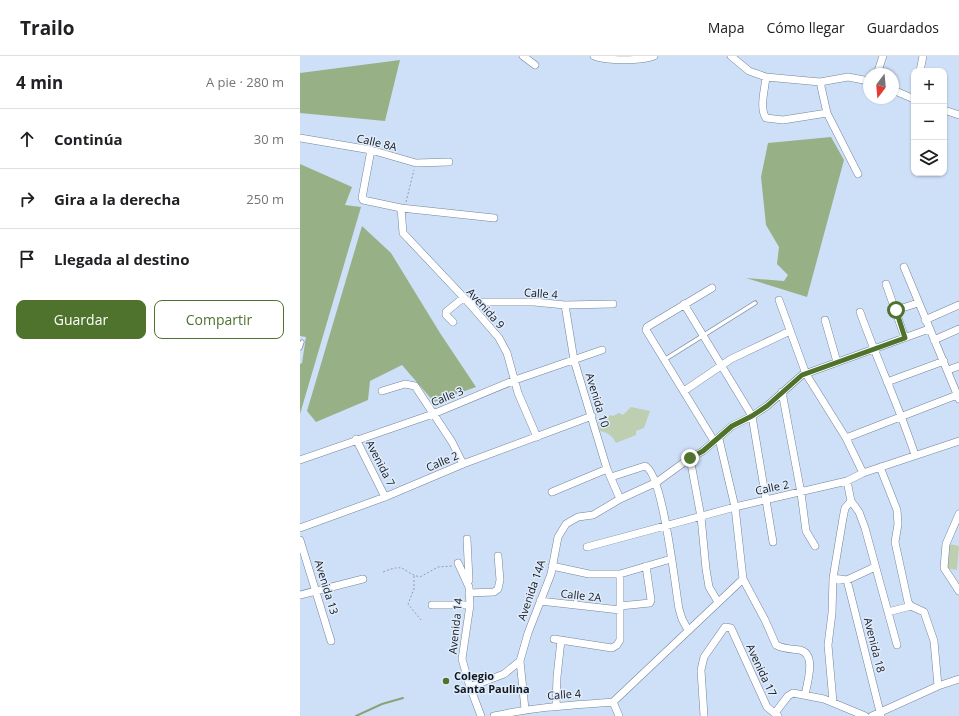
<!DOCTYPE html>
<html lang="es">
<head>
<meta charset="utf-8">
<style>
	:root { --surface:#fff; --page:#f2f2f2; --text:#202124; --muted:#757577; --line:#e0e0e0; --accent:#4f732c }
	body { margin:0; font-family:"Open Sans",sans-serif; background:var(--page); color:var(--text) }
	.controls { position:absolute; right:12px; top:12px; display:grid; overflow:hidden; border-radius:8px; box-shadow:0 1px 3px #0004 }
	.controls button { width:36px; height:36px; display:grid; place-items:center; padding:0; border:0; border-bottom:1px solid var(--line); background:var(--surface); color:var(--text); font:20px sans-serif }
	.compass { position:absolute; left:563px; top:12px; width:36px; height:36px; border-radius:50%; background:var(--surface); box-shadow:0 1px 3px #0004; rotate:196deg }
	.stop { position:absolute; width:12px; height:12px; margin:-9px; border:3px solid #4f732c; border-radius:50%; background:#fff }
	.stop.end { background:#4f732c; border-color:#fff; box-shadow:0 1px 4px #0008 }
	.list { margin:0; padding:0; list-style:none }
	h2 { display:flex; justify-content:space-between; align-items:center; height:52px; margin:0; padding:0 16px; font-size:17px }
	h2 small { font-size:13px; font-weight:400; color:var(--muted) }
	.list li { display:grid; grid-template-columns:26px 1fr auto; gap:12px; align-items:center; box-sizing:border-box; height:60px; padding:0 16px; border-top:1px solid var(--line) }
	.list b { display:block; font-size:15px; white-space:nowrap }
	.list em { font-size:13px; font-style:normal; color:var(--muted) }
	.actions { display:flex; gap:8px; padding:12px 16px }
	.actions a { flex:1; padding:9px 0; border:1px solid var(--accent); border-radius:8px; text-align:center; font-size:14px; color:var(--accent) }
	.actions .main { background:var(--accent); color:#fff }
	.icon { flex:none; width:22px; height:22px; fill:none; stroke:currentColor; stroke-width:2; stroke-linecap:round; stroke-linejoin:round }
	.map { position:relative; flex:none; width:659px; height:660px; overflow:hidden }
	header { display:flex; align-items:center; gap:24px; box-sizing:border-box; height:56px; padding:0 20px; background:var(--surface); border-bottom:1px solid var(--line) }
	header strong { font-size:19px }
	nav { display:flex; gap:22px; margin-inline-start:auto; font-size:14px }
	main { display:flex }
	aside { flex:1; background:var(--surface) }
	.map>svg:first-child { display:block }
	.green { fill:#bdceb1 }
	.forest { fill:#98b086 }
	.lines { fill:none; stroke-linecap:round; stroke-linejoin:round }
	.stream { stroke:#8ba278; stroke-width:2 }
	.lane-casing { stroke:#74849a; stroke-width:5 }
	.street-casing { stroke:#74849a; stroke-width:8 }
	.path { stroke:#8e9caf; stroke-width:1; stroke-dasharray:2 2; stroke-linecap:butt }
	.lane { stroke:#fff; stroke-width:3.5 }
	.street { stroke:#fff; stroke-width:7 }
	.route { stroke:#4f732c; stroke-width:5 }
	.poi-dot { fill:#4f732c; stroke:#e1ecfb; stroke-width:1.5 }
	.labels { text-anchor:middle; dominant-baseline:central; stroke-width:3; stroke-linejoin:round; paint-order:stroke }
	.street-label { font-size:11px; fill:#121821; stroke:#e1ecfb }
	.poi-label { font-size:11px; font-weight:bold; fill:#121821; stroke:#e1ecfb; text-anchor:start }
</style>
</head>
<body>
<header>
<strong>Trailo</strong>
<nav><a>Mapa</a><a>Cómo llegar</a><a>Guardados</a></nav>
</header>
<main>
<aside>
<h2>4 min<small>A pie · 280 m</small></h2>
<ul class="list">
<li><svg class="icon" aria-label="ahead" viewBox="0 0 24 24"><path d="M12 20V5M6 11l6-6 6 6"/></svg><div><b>Continúa</b></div><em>30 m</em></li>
<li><svg class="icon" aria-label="right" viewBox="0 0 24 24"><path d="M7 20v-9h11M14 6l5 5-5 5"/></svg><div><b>Gira a la derecha</b></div><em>250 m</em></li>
<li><svg class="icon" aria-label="arrive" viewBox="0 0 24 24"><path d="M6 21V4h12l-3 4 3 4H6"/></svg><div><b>Llegada al destino</b></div></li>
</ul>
<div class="actions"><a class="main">Guardar</a><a>Compartir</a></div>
</aside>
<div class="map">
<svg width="659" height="660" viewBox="0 0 659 660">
	<rect width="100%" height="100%" fill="#cee0f8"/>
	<!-- green -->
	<path class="green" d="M331,351L350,355L344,372L336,375V379L316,387C312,379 308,377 300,375L298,366L304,367L310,359L313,360L319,357L323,359Z
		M649,488L659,490L657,514L645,512Z"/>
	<!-- forest -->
	<path class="forest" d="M100,4L85,65L0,57V17Z
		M531,81L544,104L507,241L446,222L484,225L488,219L477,208L479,191L466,169L461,121L468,87Z
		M0,108L52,131L45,149L61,151L0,358V308L2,307L6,281L0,280Z
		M62,170L91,197L140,277L176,331L134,346L102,309L70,325L68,344L16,366L7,355Z"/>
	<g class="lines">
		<!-- stream -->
		<path class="stream" d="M56,660L82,648L103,642"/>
		<defs>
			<path id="lane" d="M0,292L2,286
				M364,304L455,247
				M275,550L277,537"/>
			<path id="street" d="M223,0L235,9
				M294,0C306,5 342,5 354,0
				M431,0L449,15L466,21L520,26L548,21L569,25
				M620,15L623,0
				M577,18L583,0
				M466,21C465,33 459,52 466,62L483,64L527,57
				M520,26L527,57L558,118
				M593,34L614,43
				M644,54L659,59
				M0,82L71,94L116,107L149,106
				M71,94L62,142L63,144L101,152L194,162
				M101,152L103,177L168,246L199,282L207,297L218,337L237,381
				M604,211L659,343
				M586,228L605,282
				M412,232L347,271L346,274L414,385
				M479,244L506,318L546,382L563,417
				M168,246H234L265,249L313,248
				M384,248L452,360L473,486
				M265,249L274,304L307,413L320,443
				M596,254L618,247
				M560,256C577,304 599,350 615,399
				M525,264L537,306
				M625,264L659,249
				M153,266L146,259V256L163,242
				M634,284L659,273
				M648,314L659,310
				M587,326L644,305
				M82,335L105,328L115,330L152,386L163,408
				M384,335L431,303L490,275
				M482,336L501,437L506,475L515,490
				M546,382L657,339
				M56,383L85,441
				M419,383L435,451L443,523L465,564L476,589C483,593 492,593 500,594C517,598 507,627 505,639
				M390,402L401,461L406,513L409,531L418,546
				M0,404L133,358L215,324L302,294
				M580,411L597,454L598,468L595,486L608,546L611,550L624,556L634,585L638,630
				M311,421L345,410C363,417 375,530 379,553L382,563L388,574
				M547,425L551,445L559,456L565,472L597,589
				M252,436L307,413
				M659,458L646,488L644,512L659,535
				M0,472L85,441L163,408L292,360
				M167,483L169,524
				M0,484L31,585
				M287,491L435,451L547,425L563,417L659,385
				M158,507L169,531L170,549L162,603L170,631L181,660
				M252,510L289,518H320L371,503
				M533,522L547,524L575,511
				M547,524L581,660
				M169,537L194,536L198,533L200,524L198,500
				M0,539L63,523
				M240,545L320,554
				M132,549H170
				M320,550L350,547L351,544L346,510
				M588,556L611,550
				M254,583L312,592L317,589L320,584V518
				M220,605L225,653
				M170,631L204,618L220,605L228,577L251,518L258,481L266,468L278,461L293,459L320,443L357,426L390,402L403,395L432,370L452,360L467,350L502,319L629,273
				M313,646L443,523
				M313,646L319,660
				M533,646L528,589L532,557L533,522L543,462L545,452L551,445
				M256,649L257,621L261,584
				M475,657L488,640L493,637L524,643L565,660
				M194,660C234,651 272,649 313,646
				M404,660L401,614L404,601L425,571L431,572L467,651L478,660
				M572,660L638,630L659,623"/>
		</defs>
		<!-- lane casing -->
		<use href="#lane" class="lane-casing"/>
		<!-- street casing -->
		<use href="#street" class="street-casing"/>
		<!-- path -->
		<path class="path" d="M106,146L114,114
			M83,516C108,506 100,516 120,521L138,511L152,510
			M114,520V533L108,548L121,564"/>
		<!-- lane -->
		<use href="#lane" class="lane"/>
		<!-- street -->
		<use href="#street" class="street"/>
	</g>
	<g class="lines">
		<!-- route -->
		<path class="route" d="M390,402L403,395L432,370L452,360L467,350L502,319L605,282L596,254"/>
	</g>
	<!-- markers -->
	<circle class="poi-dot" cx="146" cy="625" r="4"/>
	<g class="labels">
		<!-- street labels -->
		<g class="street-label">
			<text transform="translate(77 86) rotate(13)">Calle 8A</text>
			<text transform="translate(241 237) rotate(4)">Calle 4</text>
			<text transform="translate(186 252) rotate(48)">Avenida 9</text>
			<text transform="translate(147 340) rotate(-22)">Calle 3</text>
			<text transform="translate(298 344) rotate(73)">Avenida 10</text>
			<text transform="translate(142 405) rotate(-23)">Calle 2</text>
			<text transform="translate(81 407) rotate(63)">Avenida 7</text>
			<text transform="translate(472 431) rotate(-12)">Calle 2</text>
			<text transform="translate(27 531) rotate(73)">Avenida 13</text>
			<text transform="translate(231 534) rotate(-71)">Avenida 14A</text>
			<text transform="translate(281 539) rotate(6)">Calle 2A</text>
			<text transform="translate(155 570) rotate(-84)">Avenida 14</text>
			<text transform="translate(575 589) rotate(76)">Avenida 18</text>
			<text transform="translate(462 614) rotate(65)">Avenida 17</text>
			<text transform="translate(264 638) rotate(-4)">Calle 4</text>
		</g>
		<!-- poi labels -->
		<g class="poi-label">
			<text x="154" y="619">Colegio<tspan x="154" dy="13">Santa Paulina</tspan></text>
		</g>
	</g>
</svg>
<div class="controls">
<button>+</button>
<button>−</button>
<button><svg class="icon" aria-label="layers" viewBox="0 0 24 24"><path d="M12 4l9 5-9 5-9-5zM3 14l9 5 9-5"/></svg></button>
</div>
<svg class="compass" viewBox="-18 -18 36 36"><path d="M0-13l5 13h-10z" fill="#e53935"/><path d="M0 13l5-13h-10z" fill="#757577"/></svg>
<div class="stop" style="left:596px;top:254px"></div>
<div class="stop end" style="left:390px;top:402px"></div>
</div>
</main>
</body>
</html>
